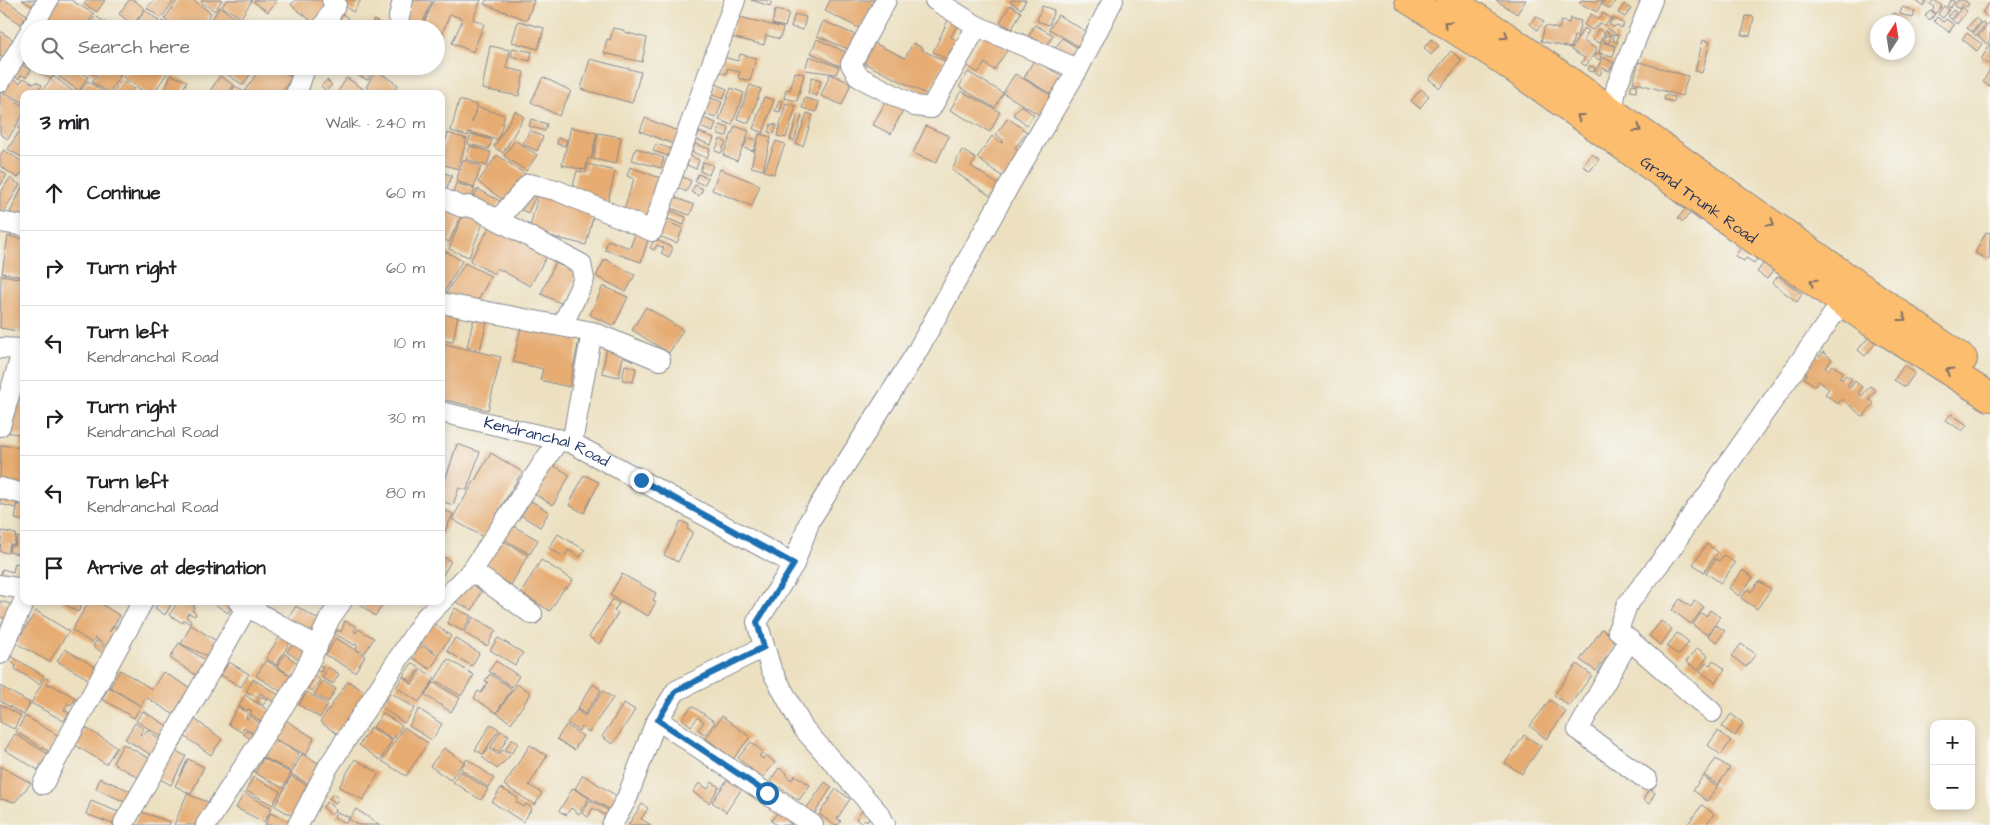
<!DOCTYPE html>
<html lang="en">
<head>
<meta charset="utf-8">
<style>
	:root { --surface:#fff; --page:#f6f6f6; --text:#202124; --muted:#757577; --line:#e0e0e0 }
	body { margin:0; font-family:"Architects Daughter",sans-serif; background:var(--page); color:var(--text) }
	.controls { position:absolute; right:15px; bottom:15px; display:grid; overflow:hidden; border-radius:10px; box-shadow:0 2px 8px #0003 }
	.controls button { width:45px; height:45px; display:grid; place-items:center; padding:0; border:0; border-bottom:1px solid var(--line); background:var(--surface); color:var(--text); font:25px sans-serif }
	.compass { position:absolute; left:1870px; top:15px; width:45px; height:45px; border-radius:50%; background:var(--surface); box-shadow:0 2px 8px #0003; rotate:12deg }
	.stop { position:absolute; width:15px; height:15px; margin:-11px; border:4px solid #1f6fb2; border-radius:50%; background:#fff }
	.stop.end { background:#1f6fb2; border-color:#fff; box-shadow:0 1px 5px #0008 }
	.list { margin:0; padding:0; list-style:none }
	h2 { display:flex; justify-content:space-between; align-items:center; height:65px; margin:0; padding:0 20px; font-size:21px }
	h2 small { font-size:16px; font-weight:400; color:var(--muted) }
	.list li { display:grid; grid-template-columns:32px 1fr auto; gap:15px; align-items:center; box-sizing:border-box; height:75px; padding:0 20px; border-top:1px solid var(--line) }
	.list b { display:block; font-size:19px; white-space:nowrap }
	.list p { margin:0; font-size:16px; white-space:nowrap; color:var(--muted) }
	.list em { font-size:16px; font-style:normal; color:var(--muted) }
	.icon { flex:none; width:28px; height:28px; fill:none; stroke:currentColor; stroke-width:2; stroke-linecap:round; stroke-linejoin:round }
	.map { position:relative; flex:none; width:1990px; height:825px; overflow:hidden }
	.search { position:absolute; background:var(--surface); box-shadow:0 2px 8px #0003; left:20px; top:20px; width:425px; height:55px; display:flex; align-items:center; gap:12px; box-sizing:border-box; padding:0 18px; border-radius:28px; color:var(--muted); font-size:19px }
	.panel { position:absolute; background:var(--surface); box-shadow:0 2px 8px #0003; left:20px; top:90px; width:425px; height:515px; border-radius:10px }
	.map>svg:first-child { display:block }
	.building { fill:#e6ac72 }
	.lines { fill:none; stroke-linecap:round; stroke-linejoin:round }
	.minor-casing { stroke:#84888f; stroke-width:22 }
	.highway-casing { stroke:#84888f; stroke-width:30 }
	.minor { stroke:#fff; stroke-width:20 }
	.highway { stroke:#fcbd6e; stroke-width:28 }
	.oneway { stroke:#806f65 }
	.route { stroke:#1f6fb2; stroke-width:6 }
	.labels { text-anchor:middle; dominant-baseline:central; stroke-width:4.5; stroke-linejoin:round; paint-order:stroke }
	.street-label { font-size:16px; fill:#1b2f5e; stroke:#f6f6f2 }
</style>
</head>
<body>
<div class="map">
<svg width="1990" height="825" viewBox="0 0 1990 825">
	<rect width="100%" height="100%" fill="#f6f6f2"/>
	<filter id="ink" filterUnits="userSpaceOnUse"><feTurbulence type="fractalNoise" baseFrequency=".02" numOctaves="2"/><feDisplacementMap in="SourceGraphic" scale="10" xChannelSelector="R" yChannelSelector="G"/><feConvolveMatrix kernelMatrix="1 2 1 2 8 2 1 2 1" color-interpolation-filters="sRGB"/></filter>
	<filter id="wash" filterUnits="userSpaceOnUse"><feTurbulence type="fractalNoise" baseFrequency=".0096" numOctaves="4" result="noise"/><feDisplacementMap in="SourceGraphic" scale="20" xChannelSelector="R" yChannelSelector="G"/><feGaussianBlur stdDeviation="1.12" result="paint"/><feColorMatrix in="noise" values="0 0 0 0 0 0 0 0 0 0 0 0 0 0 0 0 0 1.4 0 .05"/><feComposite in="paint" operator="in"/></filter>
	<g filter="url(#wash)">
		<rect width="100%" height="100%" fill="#ece0c0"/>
		<g id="blocks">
			<!-- building -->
			<path class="building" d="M0,0H5L27,15L21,24L0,10Z
				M22,0H40L35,8Z
				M53,0H71L94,14L84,29H57L41,20Z
				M87,0H105L97,12L84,4Z
				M129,0H134L145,9L133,25L119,14Z
				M154,0H175L161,18L147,8Z
				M178,0H193L211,13L200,29H177L164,19Z
				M202,0H222L215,11L201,2Z
				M227,0H252L241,18L222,6Z
				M255,0H275L276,1L268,12L254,2Z
				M295,0H322L332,7L318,26L291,5Z
				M336,0H361L353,12Z
				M414,0L432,1L420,29H402Z
				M434,0H481L473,19L484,24L473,52L452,43L463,19L450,14L442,34L436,32V29L423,26Z
				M486,0H534L527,20L484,4Z
				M751,0H772L770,6Z
				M830,0H875L861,29L825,11Z
				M1011,0H1026L1021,9L1010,2Z
				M1496,0H1526L1517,14Z
				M1581,0L1595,1L1603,0L1597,12L1579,3Z
				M1605,0H1616L1610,9L1602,4Z
				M1915,0H1923L1926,2L1923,6Z
				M1934,0L1942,6L1936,13L1932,10L1934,7L1930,4Z
				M1951,0L1955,2L1950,8L1947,6Z
				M1957,0H1964L1969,4L1967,7L1962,4L1959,9L1954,6L1958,1Z
				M1990,2V19L1982,12Z
				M1624,4L1631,9L1625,17L1618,13Z
				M1010,5L1021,12L1012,29L1000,22Z
				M1042,6L1054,10L1049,25L1037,21Z
				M1944,6L1949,10L1943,18L1938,14Z
				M220,7L244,24L240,29H224L212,19Z
				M1902,7L1915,11L1913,18L1900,14Z
				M1962,7L1967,11L1957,24L1952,20Z
				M145,10L159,21L153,29H142L135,24Z
				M337,10L348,18L341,29L329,21Z
				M775,10L789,13L785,27L772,24Z
				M1930,10L1935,14L1930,20L1925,16Z
				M1953,10L1956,12L1951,19L1948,16Z
				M1603,13L1611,18L1605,26L1600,23L1592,30L1584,25L1591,14L1599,19Z
				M1894,13L1904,21L1903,22H1886Z
				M795,14L806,17L803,30L791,27Z
				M1058,15L1092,35L1083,49L1049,29Z
				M95,16L116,29H87Z
				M736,16L783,28L780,39L766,35L764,45L731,37Z
				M1536,16L1544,22L1537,30L1530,24Z
				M1746,16L1754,17L1750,36L1742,35Z
				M1937,17L1943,22L1946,19L1954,25L1949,32L1934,21Z
				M1570,18L1581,21L1577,37L1574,36L1571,48L1541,41L1545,26L1559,29L1561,21L1569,23Z
				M1613,18L1624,24L1622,28L1616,25L1614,27L1609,24Z
				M1975,18L1980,22L1972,32L1967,28Z
				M374,20L389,29H370Z
				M948,20L958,24L951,37L960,42L951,61L933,52Z
				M162,21L172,29H156Z
				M518,21L544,28L538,49L512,42Z
				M823,21L858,36L854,44L851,43L848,49L817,36Z
				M1982,22L1985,24L1976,36L1973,33Z
				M1990,22V40L1987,44L1978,36Z
				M257,24L269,27V29H255Z
				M1035,25L1053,35L1045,48L1027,39Z
				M613,28L624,30V32L647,38L642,62L604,53L607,39L610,40Z
				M1584,28L1589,31L1583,41L1597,49L1586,66L1581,63L1585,58L1571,50Z
				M1607,28L1614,32L1612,35L1605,31Z
				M1598,29L1605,33L1599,43L1593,40Z
				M0,31L15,41L4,58L0,56Z
				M1967,33L1982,44L1977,51L1962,39Z
				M985,34L1008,49L994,70L985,63L978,73L965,64Z
				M1614,34L1618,35L1617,44L1613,40Z
				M1605,35L1611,36L1609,43L1604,41Z
				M29,38V66L17,59Z
				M1062,38L1081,50L1073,62L1054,50Z
				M817,39L848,53L842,67L811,53Z
				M1431,39L1439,46L1431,55L1424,48Z
				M1703,40L1710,42L1702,73L1695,71Z
				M1601,42L1616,46L1613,56L1599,53Z
				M874,43L905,58L913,43L923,48L922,50L945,61L928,95L864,63Z
				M1990,43V65L1981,60Z
				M490,46L510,50L506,68L524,72L519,96L482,89Z
				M513,48L532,52L530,61L511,56Z
				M1451,51L1462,60L1440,88L1429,79Z
				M1596,53L1601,54L1600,60L1595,58Z
				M740,54L756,58L750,81L738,78L740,72L728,68L726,74L720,72L723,57L738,61Z
				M809,56L839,67L836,74L805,70Z
				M1603,57L1614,63L1609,71L1603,68L1600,75L1595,72Z
				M590,59L641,72L632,103L581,89Z
				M1034,60L1064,77L1053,95L1024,78Z
				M1639,62L1688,76L1682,96L1633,82Z
				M18,63L31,70L26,77L21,75L19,79L11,74Z
				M29,66H58L51,79Z
				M63,66H72L88,77L79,91L57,75Z
				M80,66H100L94,75Z
				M102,66H126L109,93L92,82Z
				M130,66H172L153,94H147L123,77Z
				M228,66H256L243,85L224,72Z
				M261,66H274L292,77L281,94H249L245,91Z
				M347,66H374L368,80L345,70Z
				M1589,66L1595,67L1594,72L1588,71Z
				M1990,69V86L1983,82Z
				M376,70L398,85L392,94H376L366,87Z
				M795,72L804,74L797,101L784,98L786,89L790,90Z
				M968,72L1003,93L995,108L959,87Z
				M830,74L851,83L842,105L821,96Z
				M1015,74L1057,99L1045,118L1003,93Z
				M171,75L187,81L181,94H163Z
				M7,76L20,83L24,78L34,84L36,82L42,85L37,94H24V103L2,91Z
				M53,76L77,94H46L42,91Z
				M220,76L234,85L228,94H214L210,91Z
				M543,77L571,91L559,116L531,102Z
				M812,77L821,80L817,96L808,93Z
				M347,78L366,91L364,94H336Z
				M121,80L134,89L131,94H112Z
				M327,80L332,85L326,91L321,86Z
				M88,81L106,94L80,92Z
				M716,84L727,89L723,99L712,95Z
				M1632,84L1637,85L1636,92L1630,91Z
				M750,85L761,89L749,123L737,119Z
				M235,86L247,94H230Z
				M731,88L744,93L732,125L719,120Z
				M1421,89L1429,96L1420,108L1411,101Z
				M961,91L1000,112L990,132L950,110Z
				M0,92L24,106V113L8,139L0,134Z
				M1665,95L1675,97L1674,102L1664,100Z
				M764,97L774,100L763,133L753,129Z
				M888,97L905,106L891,134L873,125Z
				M711,98L722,102L716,118L704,114Z
				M805,98L819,102L816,112L802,108Z
				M459,100L477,105L472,123L477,107L505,115L498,140L469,132L468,136L451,131Z
				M779,100L783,102L780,112L775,111Z
				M786,103L796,106L786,138L777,136Z
				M1021,105L1034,115L1027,125L1013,114Z
				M515,111L524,117L503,153L494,147Z
				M807,113L813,115L803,146L796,144Z
				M798,114L802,116L794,141L790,139Z
				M645,118L692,137L686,149L640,131Z
				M703,118L716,123L713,132L700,127Z
				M1008,118L1027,132L1015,148L1025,155L1007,180L977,158L992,136L1002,143L1003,140L996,134Z
				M531,119L547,124L545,131L529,126Z
				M24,120V132L18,128Z
				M771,124L777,125L774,134L768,132Z
				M720,125L729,128L727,136L718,134Z
				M735,126L749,131L737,161L723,155Z
				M926,126L949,136L936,163L913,153Z
				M571,127L597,133L591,159L588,158L585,170L562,165Z
				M530,130L543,137L537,151L523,144Z
				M19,132L24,135V159L8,149Z
				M699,132L714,138L711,145L696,139Z
				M448,133L467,139L458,169L441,164V154Z
				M598,133L621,137L616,164L593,159Z
				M471,134L492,140L489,149L468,144Z
				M759,134L771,137L763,170L751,167Z
				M748,137L757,141L753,151L744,148Z
				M558,138L567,140L565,146L557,144Z
				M720,139L726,142L721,153L715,151Z
				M515,140L537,155L526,171L504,156Z
				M776,141L785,144L774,174L764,171Z
				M656,144L681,152L678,159L653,151Z
				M695,144L710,149L707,158L692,152Z
				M470,146L491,152L487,166L466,159Z
				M636,148L664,158L661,168L632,160Z
				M4,150L24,163V170L18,178L0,166V155Z
				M962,150L976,159L971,166L1000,186L992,197L952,170Z
				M1592,154L1599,159L1590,171L1583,166Z
				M497,155L525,174L506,202L478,182Z
				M690,156L699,160L696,169L687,165Z
				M463,160L481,166L474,187L456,181Z
				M703,162L713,165L709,175L700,171Z
				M588,164L615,171L607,207L570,198L577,171L586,173Z
				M630,167L669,181L655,223L623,212L634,179L627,176Z
				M720,169L760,185L752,206L712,190Z
				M0,170L7,175L0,186Z
				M441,171L452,176L444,195L441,194Z
				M698,174L708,178L704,185L695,181Z
				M679,175L691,181L686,192L674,185Z
				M10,178L20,185L2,214L0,213V194Z
				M24,183V223L8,217Z
				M456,183L475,189L470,203L478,189L500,201L492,215L451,199Z
				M522,185L538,192L528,213L513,206Z
				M695,185L703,189L699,196L691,192Z
				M1675,194L1688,204L1684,209L1671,199Z
				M538,195L595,209L586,245L529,231Z
				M671,196L694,205L690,215L667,207Z
				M1691,202L1706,214L1701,221L1690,213L1683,222L1678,218Z
				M441,206L464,210L449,242L441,238Z
				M466,207L486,216L469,257L449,249Z
				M666,209L686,217L684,225L663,217Z
				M662,220L683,228L677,243L656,235Z
				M492,223L548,254L530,286L497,268L494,274L470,261Z
				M639,223L652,228L641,262L605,250L608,240L630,248Z
				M1986,232L1990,233L1989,260L1975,253Z
				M8,236L24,239V277L2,273Z
				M655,239L673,248L669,257L661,253L664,248L657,245L654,250L650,248Z
				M1746,241L1762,252L1754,263L1746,258L1744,261L1735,256Z
				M445,251L462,261L441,298V258Z
				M1768,257L1778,264L1767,279L1757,272Z
				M605,259L635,275L626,292L596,276Z
				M465,263L491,276L475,306L443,298Z
				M555,263L577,273L563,304L541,294Z
				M1,275L24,279V332L0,328Z
				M1778,276L1802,294L1797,302L1772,283Z
				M603,286L628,297L614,326L590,315Z
				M646,307L683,330L669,353L632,330Z
				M441,312L458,315L453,342L441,340Z
				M474,318L487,321L480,350L467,347Z
				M521,327L579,340L569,387L540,380L543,369L513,362Z
				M1871,334L1878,340L1865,356L1858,350Z
				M441,343L501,357L488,410L441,399Z
				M607,348L624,352L619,377L602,373Z
				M1823,352L1832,359L1825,368L1828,370L1832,365L1843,372L1839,377L1842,380L1846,375L1852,379L1847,386L1850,388L1855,381L1862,387L1858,393L1862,396L1870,386L1876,390L1869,399L1874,403L1863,417L1842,399L1838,404L1825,394L1829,389L1819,381L1815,386L1804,378L1807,374L1803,370L1816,354L1820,357Z
				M625,365L636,368L633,382L622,380Z
				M1904,365L1915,373L1905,387L1894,380Z
				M15,388L24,390V435L6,432Z
				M1951,414L1967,425L1962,431L1946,420Z
				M21,436L24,437V447L19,446Z
				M457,444L480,452L467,490L459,488L453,505L441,501V493Z
				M1,445L23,448L24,488L0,483Z
				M491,453L522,472L483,537L452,519Z
				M546,461L570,475L553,505L529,491Z
				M584,475L599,482L584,513L569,505Z
				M523,496L549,512L540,527L514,511Z
				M0,498L17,501L16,508L0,504Z
				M18,502L24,503V521L15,519Z
				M441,509L453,514L441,539Z
				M681,521L689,525L687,529L693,532L678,562L664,555Z
				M508,523L538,540L530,554L500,537Z
				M2,531L16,534L14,545L10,544L8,553L0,551Z
				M558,534L585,550L580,557L568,550L564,557L549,548Z
				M17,537L24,539V555L9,552L10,546H15Z
				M501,540L528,555L511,585L484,570Z
				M1707,544L1718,552L1704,572L1693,564Z
				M1724,555L1735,563L1721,583L1706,573L1716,559L1719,561Z
				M441,556L451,561L441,578Z
				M541,560L573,580L567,588L565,587L550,611L521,593Z
				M15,563L24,565L22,574H24V588L0,578L2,569L13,572Z
				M1743,570L1753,578L1739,596L1729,588Z
				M471,574L486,582L472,610L456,602Z
				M622,574L656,593L653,600L656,602L648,616L610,595Z
				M1759,581L1771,589L1757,609L1741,598L1748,589L1751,592Z
				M613,599L619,603L614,611L618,613L599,644L589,637Z
				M1680,599L1691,607L1695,600L1704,607L1691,624L1672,610Z
				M0,601L17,606L13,621L0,617Z
				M60,601H84L78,612Z
				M89,601H97L120,616L109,632L115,626L118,629L107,646L95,638L92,643L72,630Z
				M160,601H187L195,606L192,611L196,613L195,616L188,613L186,618L191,621L190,624L184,620L183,623L169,615L176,605L172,603L165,615L155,608Z
				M210,601H236L228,613Z
				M356,601H386L375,616Z
				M296,606L326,624L314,643L284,625Z
				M455,608L471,616L463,631L447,623Z
				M1710,610L1720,617L1707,635L1693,625L1701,613L1706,616Z
				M36,611L69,631L49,662L16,643Z
				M473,617L496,630L487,646L464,633Z
				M345,621L357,627L354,631L356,633L358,629L374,638L365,653L356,649L358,645L356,644L355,645L335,634L338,630L341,632Z
				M431,621L451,636L438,655L418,640Z
				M1661,621L1672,629L1661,645L1649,636Z
				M191,625L218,642L209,657L181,644Z
				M1716,625L1725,631L1717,642L1708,636Z
				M1602,629L1619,641L1596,671L1580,660Z
				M282,633L292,639L276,665L266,658Z
				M1677,633L1689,642L1679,655L1667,647Z
				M336,638L365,656L355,672L326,655Z
				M455,638L479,653L472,666L447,651Z
				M498,638L523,653L515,665L490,650Z
				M96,641L106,648L103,653L93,646Z
				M294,642L309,652L302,662L287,652Z
				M415,642L439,656L430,669L410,656Z
				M179,643L211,664L202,679L170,658Z
				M1741,644L1756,654L1746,667L1732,656Z
				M1697,648L1708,656L1698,670L1686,662Z
				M65,649L97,668L90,680L57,661Z
				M285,654L300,665L292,676L277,666Z
				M11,656L44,676L39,684L15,669L16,666L9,660Z
				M448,659L474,675L461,696L435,680Z
				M266,660L295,679L285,694L256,676Z
				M1713,660L1725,669L1715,682L1700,671L1706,663L1710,665Z
				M496,661L519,676L512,687L489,671Z
				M229,662L249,674L241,687L221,675Z
				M412,663L420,668L411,681L403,676Z
				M1577,664L1592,675L1569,706L1554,695Z
				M318,665L323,667L321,672L316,670Z
				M328,667L339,674L333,684L322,678Z
				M421,669L435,678L419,702L396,687L403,677L412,684Z
				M120,670L152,689L163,672L192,689L176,716L146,697L134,718L102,699L109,687L139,705L110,687Z
				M490,674L512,689L496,713L474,698L478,691L481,693L488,682L485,681Z
				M312,675L320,680L312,691L304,685Z
				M45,678L49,680L46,685L49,686L50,684L76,698L71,705L68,703L64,710L69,713L64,721L31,703Z
				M253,679L279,695L275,703L260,693L258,697L246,692Z
				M323,681L336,689L328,702L314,694Z
				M348,681L373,697L345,739L320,722Z
				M433,682L460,698L451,712L425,695Z
				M517,684L531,693L511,723L497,713Z
				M593,684L601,690L585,714L577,709Z
				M0,686L30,703L24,715L0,701Z
				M603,691L613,698L589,732L581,727L579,731L567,723L577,710L585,716Z
				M307,692L328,705L320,718L299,705Z
				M391,693L415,708L404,723L381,707Z
				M245,695L272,713L265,724L250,714L252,711L248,709L247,711L239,706Z
				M261,696L267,700L263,705L257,701Z
				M1550,700L1566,712L1546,739L1530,726Z
				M624,703L635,710L613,744L602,737Z
				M0,704L21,716L14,729L0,722Z
				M692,706L715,722L706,735L698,730L704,722L698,717L691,726L682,719Z
				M238,707L248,714L246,718L248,719L250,716L264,726L255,742L243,734L246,730L253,735L254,734L244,727L241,732L228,724Z
				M419,709L442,724L432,740L409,726Z
				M143,711L169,727L162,737L136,721Z
				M383,713L402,726L393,739L373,727Z
				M1731,714L1743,723L1735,736L1722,727Z
				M25,716L59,736L49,752L16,732Z
				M722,716L750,737L733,759L706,738Z
				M193,718L222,739L211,755L184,736L190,728L187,726Z
				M284,719L314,738L306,755L273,738Z
				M135,723L144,729L140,734L143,736L147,730L162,741L153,756L125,739Z
				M491,724L499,729L483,754L475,750Z
				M566,725L583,736L574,750L557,739Z
				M371,727L392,741L380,760L359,745Z
				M404,727L428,743L406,776L382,761Z
				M86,728L117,747L106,764L75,745Z
				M500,731L509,735L499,752L491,747Z
				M1718,731L1731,741L1721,755L1708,745Z
				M15,734L48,754L38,770L5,750Z
				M1524,735L1541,746L1522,774L1505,763Z
				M273,739L299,753L290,771L263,757Z
				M512,739L518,743L512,753L505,750Z
				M751,742L763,752L759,756L763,759L766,755L775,763L762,778L738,758Z
				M123,744L152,760L141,779L113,763Z
				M530,745L547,756L529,785L542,793L535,805L504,785Z
				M444,748L464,762L450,780L430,766Z
				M489,748L498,755L503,750L510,756L497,769L482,757Z
				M172,749L186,756L171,785L158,778Z
				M302,754L327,768L316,788L291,774Z
				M263,758L291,773L283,788L255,773Z
				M188,759L204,767L191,794L175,786Z
				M355,759L379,773L363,800L339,787Z
				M467,759L494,778L488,787L461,769Z
				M1716,759L1730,768L1718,785L1704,775Z
				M0,766L31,783L15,802L0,799Z
				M779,768L787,773L786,776L792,780L795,775L810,785L799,800L770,781Z
				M460,771L488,789L481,800L453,782Z
				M583,775L620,798L612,811L575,789Z
				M291,776L313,789L296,818L275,806Z
				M1703,776L1717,787L1707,801L1693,790Z
				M253,777L280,791L273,805L246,791Z
				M729,777L743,787L726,812L712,802Z
				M100,778L135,793L130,804L96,789Z
				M712,782L719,787L709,803L693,792L699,783L708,789Z
				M825,782L832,787L814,814L806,809Z
				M501,788L518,798L516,802L524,807L526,804L532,808L523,822L492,802Z
				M573,788L589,798L579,814L571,808L566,815L559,811Z
				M836,789L850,799L837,819L841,821L838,825L833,824L819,814Z
				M1649,789L1655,793L1649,804L1643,800Z
				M244,793L272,808L264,822L236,808Z
				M187,794L213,804L204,825H174Z
				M333,794L339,799L335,803L329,798Z
				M590,800L611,812L608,817L593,808L588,817L582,813Z
				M91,801L121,813L116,825L86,814Z
				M327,802L336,810L331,815L323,807Z
				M642,804L648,808L641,819L651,825H628Z
				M1702,805L1714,814L1706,825H1687Z
				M782,806L790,818L788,822L792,825H777L771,821Z
				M356,809L380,825H358L349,819Z
				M863,809L872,815L867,821L865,819L861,823L856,819Z
				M139,811L170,822L169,825H134Z
				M336,812L349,817L346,823L334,817Z
				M270,813L290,822L288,825H265Z"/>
		</g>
	</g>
	<g filter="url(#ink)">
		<use href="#blocks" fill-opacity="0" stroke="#84888f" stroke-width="1"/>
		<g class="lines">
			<defs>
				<g id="minor">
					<path d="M886,0L851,64L859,77L915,106L931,108L977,26L1078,69"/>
					<path d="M935,0L977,26"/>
					<path d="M399,17L403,0"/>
					<path d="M31,29L48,0"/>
					<path d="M322,29L336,4L332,0"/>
					<path d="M0,82L29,33"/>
					<path d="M296,94L306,66"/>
					<path d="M1610,122L1617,85L1652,0"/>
					<path d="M441,198L462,207L468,206L477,209L581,264L584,279L562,326"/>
					<path d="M498,220L529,184L556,190L652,231L735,0"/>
					<path d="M0,222L24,226"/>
					<path d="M441,303L592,332L660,360"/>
					<path d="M0,348L24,349"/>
					<path id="s1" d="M441,412L572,443L794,564"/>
					<path d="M0,426L23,349"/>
					<path d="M572,443L592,332"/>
					<path d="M0,488L24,494"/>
					<path d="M472,571L532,614"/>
					<path d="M0,585L24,589"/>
					<path d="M238,601L317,647"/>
					<path d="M1629,640L1578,730L1647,780"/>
					<path d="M0,654L24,601"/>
					<path d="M1712,712L1618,630L1627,605L1673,546L1695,510L1710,493L1721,474L1842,302"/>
					<path d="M658,720L813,825"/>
					<path d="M43,784L143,601"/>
					<path d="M124,823L250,601"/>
					<path d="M206,825L302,677L330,618L342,601"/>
					<path d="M298,825L328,767L425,618L472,571L559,439"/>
					<path d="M612,825L627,798L655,724L676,691L764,647"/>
					<path d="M885,825L880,815L803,728L771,669L757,622L794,564L810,520L915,355L1011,182L1078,69L1113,0"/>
				</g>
				<g id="highway">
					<path id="s2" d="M1409,0L1496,56L1872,323L1990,397"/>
					<path d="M1450,0L1504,35L1963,359"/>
				</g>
			</defs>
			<!-- minor casing -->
			<use href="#minor" class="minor-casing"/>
			<!-- highway casing -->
			<use href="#highway" class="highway-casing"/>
			<!-- minor -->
			<use href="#minor" class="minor"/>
			<!-- highway -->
			<use href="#highway" class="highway"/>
		</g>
		<!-- one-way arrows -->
		<defs><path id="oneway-chevron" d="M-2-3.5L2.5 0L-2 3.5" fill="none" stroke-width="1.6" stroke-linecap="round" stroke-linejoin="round" transform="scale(1.25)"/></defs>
		<g class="oneway">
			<use href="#oneway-chevron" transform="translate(1447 24) rotate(-146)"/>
			<use href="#oneway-chevron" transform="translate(1505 36) rotate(34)"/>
			<use href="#oneway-chevron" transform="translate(1580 117) rotate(-144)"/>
			<use href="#oneway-chevron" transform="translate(1638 129) rotate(35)"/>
			<use href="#oneway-chevron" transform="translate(1771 223) rotate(36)"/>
			<use href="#oneway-chevron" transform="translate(1813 282) rotate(-145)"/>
			<use href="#oneway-chevron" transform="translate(1903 318) rotate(36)"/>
			<use href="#oneway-chevron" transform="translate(1949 371) rotate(-148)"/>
		</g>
	</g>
	<g class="lines" filter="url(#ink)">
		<!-- route -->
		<path class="route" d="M641,480L794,564L757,622L764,647L676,691L658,720L767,793"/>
	</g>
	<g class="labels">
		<!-- street labels -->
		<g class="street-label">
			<text stroke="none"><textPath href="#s2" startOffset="352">Grand Trunk Road</textPath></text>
			<text stroke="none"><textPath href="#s1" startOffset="110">Kendranchal Road</textPath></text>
		</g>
	</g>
</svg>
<div class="controls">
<button>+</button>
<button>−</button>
</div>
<svg class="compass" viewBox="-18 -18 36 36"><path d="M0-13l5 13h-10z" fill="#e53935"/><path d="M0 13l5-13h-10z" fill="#757577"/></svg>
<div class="stop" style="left:767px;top:793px"></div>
<div class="stop end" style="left:641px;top:480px"></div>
<div class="search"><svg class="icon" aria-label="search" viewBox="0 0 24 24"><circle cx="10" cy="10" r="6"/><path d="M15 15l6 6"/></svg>Search here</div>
<section class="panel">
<h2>3 min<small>Walk · 240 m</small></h2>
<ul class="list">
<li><svg class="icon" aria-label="ahead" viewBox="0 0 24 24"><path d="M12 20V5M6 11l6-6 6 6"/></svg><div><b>Continue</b></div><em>60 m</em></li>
<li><svg class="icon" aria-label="right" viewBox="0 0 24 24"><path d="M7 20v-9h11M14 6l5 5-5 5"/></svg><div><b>Turn right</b></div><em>60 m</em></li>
<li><svg class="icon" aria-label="left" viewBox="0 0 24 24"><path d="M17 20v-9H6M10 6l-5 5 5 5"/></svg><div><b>Turn left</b><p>Kendranchal Road</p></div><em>10 m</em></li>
<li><svg class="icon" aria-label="right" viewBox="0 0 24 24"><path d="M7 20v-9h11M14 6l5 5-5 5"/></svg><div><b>Turn right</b><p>Kendranchal Road</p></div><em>30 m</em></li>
<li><svg class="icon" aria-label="left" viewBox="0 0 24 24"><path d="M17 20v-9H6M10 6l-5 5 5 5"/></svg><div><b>Turn left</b><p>Kendranchal Road</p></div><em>80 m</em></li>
<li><svg class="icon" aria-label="arrive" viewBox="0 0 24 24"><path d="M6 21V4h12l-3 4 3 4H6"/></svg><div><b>Arrive at destination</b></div></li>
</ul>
</section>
</div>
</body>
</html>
